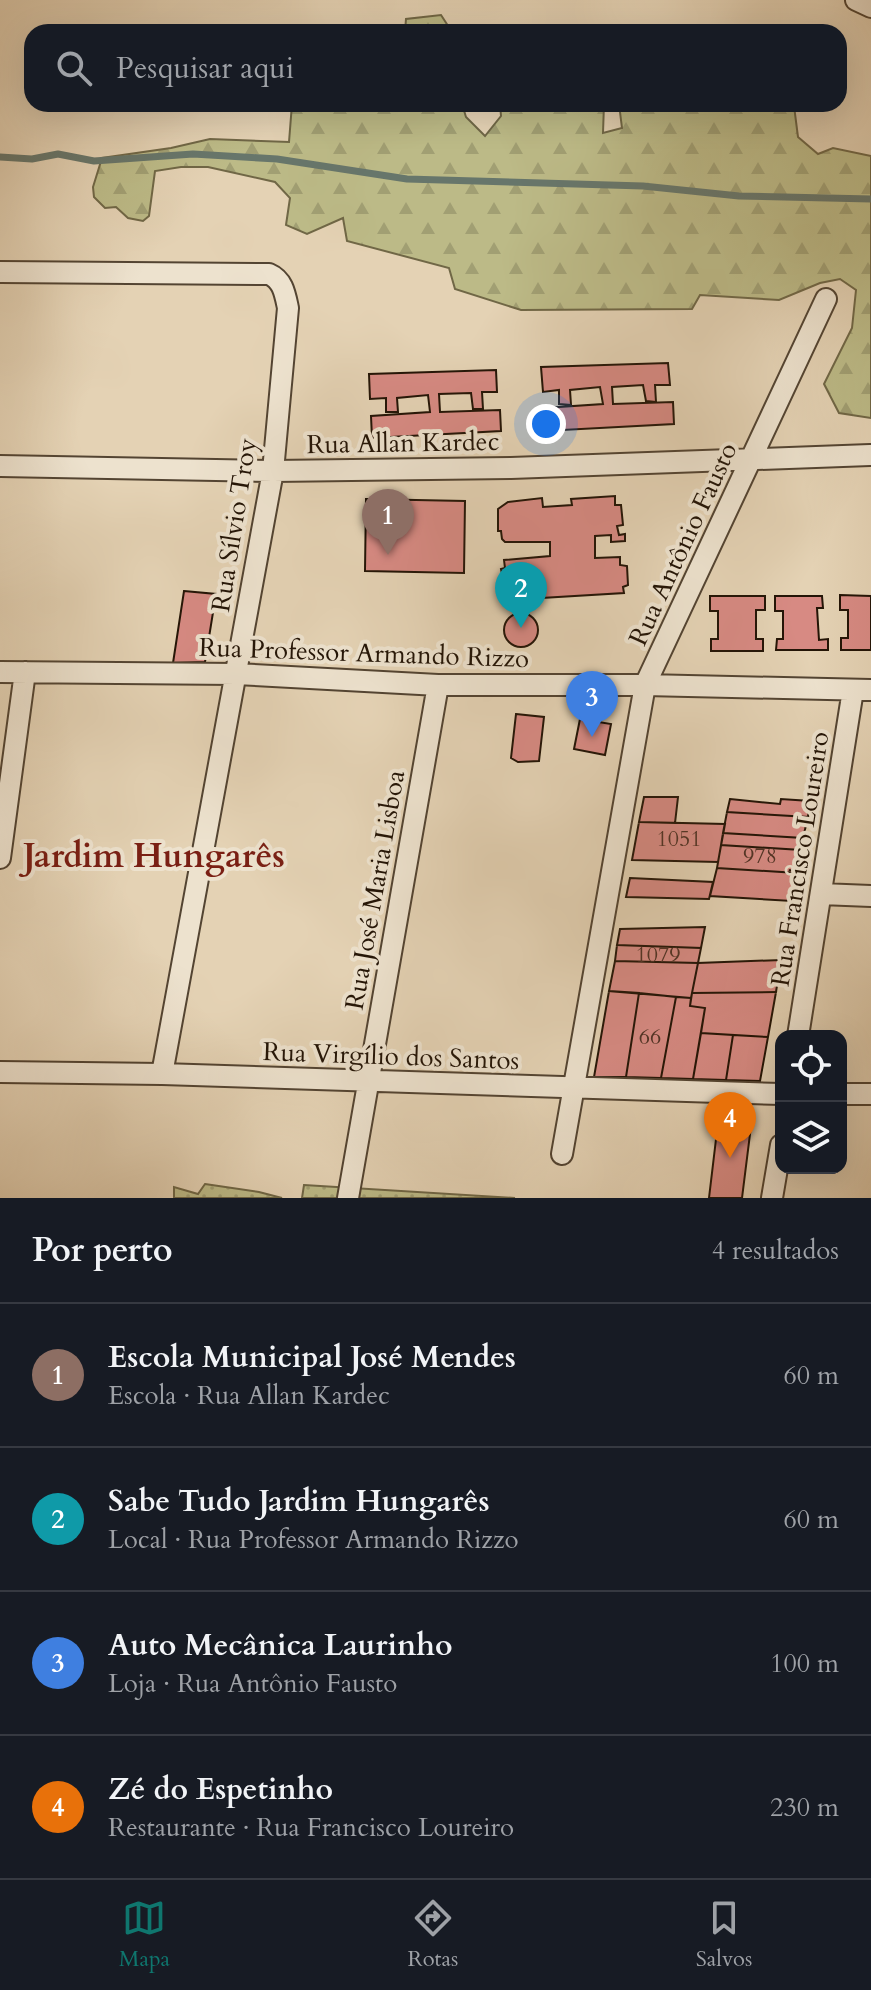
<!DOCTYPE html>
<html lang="pt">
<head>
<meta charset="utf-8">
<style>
	:root { --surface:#171b24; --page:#242831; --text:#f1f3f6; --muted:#9ea1a6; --line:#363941; --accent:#0f766e }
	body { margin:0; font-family:Cardo,serif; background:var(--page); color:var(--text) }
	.controls { position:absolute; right:24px; bottom:24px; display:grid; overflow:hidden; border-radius:16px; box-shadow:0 8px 32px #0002 }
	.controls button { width:72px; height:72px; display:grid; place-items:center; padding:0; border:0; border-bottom:2px solid var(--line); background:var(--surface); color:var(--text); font:40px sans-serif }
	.you { position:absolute; left:546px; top:424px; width:28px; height:28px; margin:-20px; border:6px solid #fff; border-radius:50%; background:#1a73e8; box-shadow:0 0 0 12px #1a73e833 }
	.badge { display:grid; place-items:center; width:52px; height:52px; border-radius:50%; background:var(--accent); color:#fff; font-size:26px; font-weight:700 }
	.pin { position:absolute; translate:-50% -66px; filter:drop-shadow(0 2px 4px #0008) }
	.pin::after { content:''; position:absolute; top:42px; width:28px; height:24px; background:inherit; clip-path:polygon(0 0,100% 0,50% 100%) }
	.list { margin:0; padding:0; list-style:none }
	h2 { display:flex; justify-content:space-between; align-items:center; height:104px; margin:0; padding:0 32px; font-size:34px }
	h2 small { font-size:26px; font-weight:400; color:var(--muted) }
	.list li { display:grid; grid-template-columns:52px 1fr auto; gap:24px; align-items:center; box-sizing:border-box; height:144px; padding:0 32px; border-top:2px solid var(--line) }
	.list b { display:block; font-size:30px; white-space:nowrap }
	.list p { margin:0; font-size:26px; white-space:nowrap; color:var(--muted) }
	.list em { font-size:26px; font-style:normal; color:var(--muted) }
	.icon { flex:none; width:44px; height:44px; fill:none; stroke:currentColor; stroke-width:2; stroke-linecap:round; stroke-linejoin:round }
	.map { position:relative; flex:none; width:871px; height:1198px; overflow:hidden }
	.search { position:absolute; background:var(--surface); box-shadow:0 8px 32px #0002; left:24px; right:24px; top:24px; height:88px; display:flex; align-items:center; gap:20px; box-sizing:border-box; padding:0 28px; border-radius:24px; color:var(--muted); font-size:30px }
	.sheet { height:680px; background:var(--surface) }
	nav { display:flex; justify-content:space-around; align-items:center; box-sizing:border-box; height:112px; border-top:2px solid var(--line); background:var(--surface); font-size:22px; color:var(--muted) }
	nav a { display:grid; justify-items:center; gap:4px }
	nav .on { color:var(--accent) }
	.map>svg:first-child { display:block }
	.forest { fill:url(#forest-firs); stroke:#706746; stroke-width:2 }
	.park { fill:url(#park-dots); stroke:#706746; stroke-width:2 }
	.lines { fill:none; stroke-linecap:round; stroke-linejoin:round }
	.stream { stroke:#67766b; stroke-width:7 }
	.building { fill:#d78a83; stroke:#231406; stroke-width:2 }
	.minor-casing { stroke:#534432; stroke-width:24 }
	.minor { stroke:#ede2ce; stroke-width:20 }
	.labels { text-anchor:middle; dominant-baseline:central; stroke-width:8; stroke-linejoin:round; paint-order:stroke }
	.number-label { font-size:22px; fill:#503225 }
	.street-label { font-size:26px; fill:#231406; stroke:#ede2ce }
	.district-label { font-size:34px; font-weight:bold; fill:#7a1f14; stroke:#ede2ce }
</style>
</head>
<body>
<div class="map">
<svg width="871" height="1198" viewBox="0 0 871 1198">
	<defs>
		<pattern id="forest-firs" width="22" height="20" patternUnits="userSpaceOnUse" patternTransform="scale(2)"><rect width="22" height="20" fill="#bcba87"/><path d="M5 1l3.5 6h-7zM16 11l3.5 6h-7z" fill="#a19f73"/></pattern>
		<pattern id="park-dots" width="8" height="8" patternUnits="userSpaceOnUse" patternTransform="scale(2)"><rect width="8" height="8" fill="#bcba87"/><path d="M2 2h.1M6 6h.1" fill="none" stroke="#a19f73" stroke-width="1.8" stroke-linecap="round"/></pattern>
	</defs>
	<rect width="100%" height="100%" fill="#e4d2b4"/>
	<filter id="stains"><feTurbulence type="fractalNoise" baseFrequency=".0025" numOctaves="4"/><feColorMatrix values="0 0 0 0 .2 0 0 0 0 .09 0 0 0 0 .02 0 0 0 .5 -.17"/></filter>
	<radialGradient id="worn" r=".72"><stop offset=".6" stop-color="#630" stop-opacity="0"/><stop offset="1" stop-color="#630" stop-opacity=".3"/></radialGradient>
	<!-- forest -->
	<path class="forest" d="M441,15L452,32H405L406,19Z
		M292,104H462L466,117L485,136L501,116L500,104H604L603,133L622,128L619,104H825L794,106L798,137L818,154L833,148L871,156V418L839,413L824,384L852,328L856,290L840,279L820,283L779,300L700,295L692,309L521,310L455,289L449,268L347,241L343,218L307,234L286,225L290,198L275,182L208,167H181L155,171L149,216L143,221L128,218L116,207L105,208L94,197L93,187L102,158L171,148L210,139L289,142Z"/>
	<!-- park -->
	<path class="park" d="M205,1184L259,1192L282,1198H174V1187L198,1194Z
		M304,1185L515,1198H302Z"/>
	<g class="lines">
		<!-- stream -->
		<path class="stream" d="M0,157L32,159L58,154L94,161L193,154L277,159L407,179L643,186L739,196L871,199"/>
	</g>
	<!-- building -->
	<path class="building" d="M668,363L670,385H655L656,402L646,401L643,385L612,387L613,404L673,402L674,424L544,431V408L603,404L600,387L570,390L571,405L559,404V390L543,392L541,367Z
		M496,370L497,392H482L483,409H473L471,393L439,394L440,412L500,410L501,431L372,438L371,416L430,412L428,395L397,398L398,412H386V398L370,399L369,374Z
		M615,496V505H621L623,525L617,526L619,535L625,534V541L611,542V535L595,536V558L620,557V565L627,566L628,585L623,587L624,593L507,600L501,569L505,568L504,560L550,556V542H505L502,539L501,531H498V509L508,502L542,498L543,507L572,505L571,499Z
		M366,499L465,501L464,573L365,571Z
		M184,591L216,594L205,662L173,663Z
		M840,595L871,596V650H841V638H848V610H840Z
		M710,596H765V610H756V639H763V651H711V639H718V611H710Z
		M775,596H822L823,608H817L819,640L828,639V650H776L777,639H783V611H775Z
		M504 630a17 17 0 1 1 34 0a17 17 0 1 1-34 0Z
		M516,714L544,717L539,761L518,762L511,758Z
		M580,719L611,724L605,755L574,749Z
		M644,797H678L675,823L639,822Z
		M730,799L780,804L781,799L810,801L808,817L727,812Z
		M727,812L808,817L803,838L723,833Z
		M639,822L725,824L718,862L632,860Z
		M723,833L803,838L801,850L721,845Z
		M721,845L801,850L797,873L717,868Z
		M717,868L797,873L792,901L710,896Z
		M630,878L713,882L709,899L626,897Z
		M705,927L701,948L617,945L620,929Z
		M617,945L701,948L698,963L615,961Z
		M781,960L776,992L692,993L698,963Z
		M615,961L698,963L691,998L609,991Z
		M609,991L639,993L626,1077H594Z
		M776,992L768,1037L701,1033L705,1008L690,1006L692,993Z
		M639,993L676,997L661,1078L626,1077Z
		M676,997L691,998L690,1006L705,1008L693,1079L661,1078Z
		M701,1033L733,1035L726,1080L693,1079Z
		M733,1035L768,1037L760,1081L726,1080Z
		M719,1114L752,1118L742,1198H709Z"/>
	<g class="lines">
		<defs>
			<path id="minor" d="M856,0L871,7
				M0,272L269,274C283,280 285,294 288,308L273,471L162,1074
				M0,466L273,471L511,468L870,455
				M0,672L236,674L438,685H645L871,690
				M0,858L25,672
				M821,894L871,896
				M798,1036L853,690
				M0,1072L162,1074L781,1094
				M841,1094H871
				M562,1154L645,685L826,299
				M348,1198L438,685
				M772,1198L781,1145"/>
		</defs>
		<!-- minor casing -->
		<use href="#minor" class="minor-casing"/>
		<!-- minor -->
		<use href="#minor" class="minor"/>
	</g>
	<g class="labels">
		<!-- number labels -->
		<g class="number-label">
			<text x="679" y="839">1051</text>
			<text x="760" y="856">978</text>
			<text x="658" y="955">1079</text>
			<text x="650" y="1037">66</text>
		</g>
		<!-- street labels -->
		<g class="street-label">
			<text transform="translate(403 443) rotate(-1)">Rua Allan Kardec</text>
			<text transform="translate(234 525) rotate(-81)">Rua Sílvio Troy</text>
			<text transform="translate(683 544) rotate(-65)">Rua Antônio Fausto</text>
			<text transform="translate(364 653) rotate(2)">Rua Professor Armando Rizzo</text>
			<text transform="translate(800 859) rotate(-81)">Rua Francisco Loureiro</text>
			<text transform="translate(375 890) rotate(-80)">Rua José Maria Lisboa</text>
			<text transform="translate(391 1056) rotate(2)">Rua Virgílio dos Santos</text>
		</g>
		<!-- district labels -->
		<g class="district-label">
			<text x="154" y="856">Jardim Hungarês</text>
		</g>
	</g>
	<rect width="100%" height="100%" filter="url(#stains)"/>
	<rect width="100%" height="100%" fill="url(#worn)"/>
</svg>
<div class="controls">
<button><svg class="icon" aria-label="locate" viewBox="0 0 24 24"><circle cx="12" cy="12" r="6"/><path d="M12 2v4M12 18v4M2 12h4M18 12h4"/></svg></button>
<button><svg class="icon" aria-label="layers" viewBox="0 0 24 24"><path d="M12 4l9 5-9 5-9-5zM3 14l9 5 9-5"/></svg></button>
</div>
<div class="you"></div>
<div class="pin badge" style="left:388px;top:555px;background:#8d6e63">1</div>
<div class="pin badge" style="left:521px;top:628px;background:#0f9aa8">2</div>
<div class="pin badge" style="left:592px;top:737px;background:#3f7fe0">3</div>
<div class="pin badge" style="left:730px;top:1158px;background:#e8710a">4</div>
<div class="search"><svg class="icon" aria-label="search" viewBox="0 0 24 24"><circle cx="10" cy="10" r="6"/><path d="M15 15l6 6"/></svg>Pesquisar aqui</div>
</div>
<section class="sheet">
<h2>Por perto<small>4 resultados</small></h2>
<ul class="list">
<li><span class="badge" style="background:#8d6e63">1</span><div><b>Escola Municipal José Mendes</b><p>Escola · Rua Allan Kardec</p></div><em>60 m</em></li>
<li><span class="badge" style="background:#0f9aa8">2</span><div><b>Sabe Tudo Jardim Hungarês</b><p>Local · Rua Professor Armando Rizzo</p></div><em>60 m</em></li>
<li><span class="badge" style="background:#3f7fe0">3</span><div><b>Auto Mecânica Laurinho</b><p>Loja · Rua Antônio Fausto</p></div><em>100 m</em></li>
<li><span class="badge" style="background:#e8710a">4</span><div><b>Zé do Espetinho</b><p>Restaurante · Rua Francisco Loureiro</p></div><em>230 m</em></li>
</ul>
</section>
<nav>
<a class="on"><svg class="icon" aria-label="map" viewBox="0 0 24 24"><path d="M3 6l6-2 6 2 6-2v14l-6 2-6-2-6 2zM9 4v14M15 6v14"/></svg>Mapa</a>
<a><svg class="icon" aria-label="directions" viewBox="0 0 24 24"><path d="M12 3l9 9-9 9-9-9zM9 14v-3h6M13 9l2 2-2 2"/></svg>Rotas</a>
<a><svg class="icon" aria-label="saved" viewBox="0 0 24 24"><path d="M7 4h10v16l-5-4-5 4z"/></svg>Salvos</a>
</nav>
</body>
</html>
